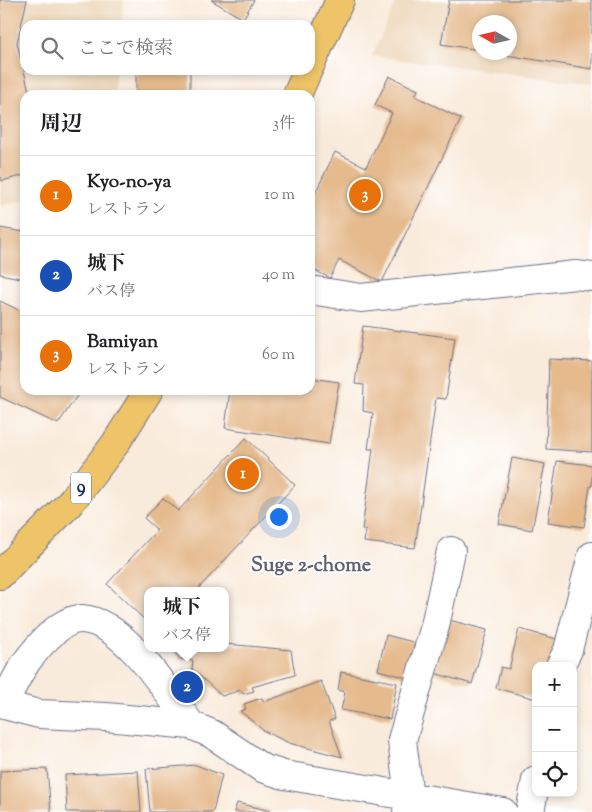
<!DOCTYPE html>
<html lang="ja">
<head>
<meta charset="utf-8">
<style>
	:root { --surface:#fff; --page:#f6f6f6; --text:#202124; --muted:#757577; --line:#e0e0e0; --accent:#2563eb }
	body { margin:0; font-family:"Sorts Mill Goudy","Noto Serif JP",serif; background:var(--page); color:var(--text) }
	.controls { position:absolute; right:15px; bottom:15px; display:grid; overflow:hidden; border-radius:10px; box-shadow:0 2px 8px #0003 }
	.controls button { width:45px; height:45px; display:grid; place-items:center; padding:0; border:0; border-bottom:1px solid var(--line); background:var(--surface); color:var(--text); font:25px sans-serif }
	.compass { position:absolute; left:472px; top:15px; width:45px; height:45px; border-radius:50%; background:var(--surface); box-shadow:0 2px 8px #0003; rotate:278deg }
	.you { position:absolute; left:278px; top:516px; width:18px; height:18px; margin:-12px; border:4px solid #fff; border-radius:50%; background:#1a73e8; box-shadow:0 0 0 8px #1a73e833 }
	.badge { display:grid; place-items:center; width:32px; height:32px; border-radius:50%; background:var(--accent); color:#fff; font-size:16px; font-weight:700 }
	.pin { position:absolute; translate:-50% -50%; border:2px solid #fff; box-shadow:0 1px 5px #0006 }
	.popup { position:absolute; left:144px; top:587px; width:85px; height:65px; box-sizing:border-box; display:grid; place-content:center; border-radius:10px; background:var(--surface); filter:drop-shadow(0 1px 4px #0005); font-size:16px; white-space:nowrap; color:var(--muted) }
	.popup b { font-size:19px; color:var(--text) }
	.popup::after { content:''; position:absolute; left:50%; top:100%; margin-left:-10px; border:10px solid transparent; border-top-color:var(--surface) }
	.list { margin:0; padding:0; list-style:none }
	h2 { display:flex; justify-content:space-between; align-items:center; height:65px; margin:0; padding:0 20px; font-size:21px }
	h2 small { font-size:16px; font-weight:400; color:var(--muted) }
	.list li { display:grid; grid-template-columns:32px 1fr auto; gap:15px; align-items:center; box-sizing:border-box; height:80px; padding:0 20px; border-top:1px solid var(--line) }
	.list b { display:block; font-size:19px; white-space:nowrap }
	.list p { margin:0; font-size:16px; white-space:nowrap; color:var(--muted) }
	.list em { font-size:16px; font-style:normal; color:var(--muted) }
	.icon { flex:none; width:28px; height:28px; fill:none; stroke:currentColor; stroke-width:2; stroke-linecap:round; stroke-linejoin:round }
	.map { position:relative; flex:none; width:592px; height:812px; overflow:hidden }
	.search { position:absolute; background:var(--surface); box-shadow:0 2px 8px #0003; left:20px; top:20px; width:295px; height:55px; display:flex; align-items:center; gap:12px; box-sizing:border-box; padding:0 18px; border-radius:15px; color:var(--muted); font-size:19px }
	.panel { position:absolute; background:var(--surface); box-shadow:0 2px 8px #0003; left:20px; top:90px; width:295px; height:305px; border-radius:15px }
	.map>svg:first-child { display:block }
	.built { fill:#edd7ba; fill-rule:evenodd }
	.building { fill:#e5ba8d }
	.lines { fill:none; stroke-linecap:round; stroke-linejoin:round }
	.minor-casing { stroke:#69718a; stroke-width:30 }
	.major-casing { stroke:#69718a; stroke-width:30 }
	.minor { stroke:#fff; stroke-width:28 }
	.major { stroke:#efc469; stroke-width:28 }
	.labels { text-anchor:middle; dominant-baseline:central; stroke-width:4; stroke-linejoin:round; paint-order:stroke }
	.shield { fill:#fff; stroke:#5f6d8e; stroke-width:1 }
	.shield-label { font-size:18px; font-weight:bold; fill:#1b2f5e }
	.neighbourhood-label { font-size:20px; font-weight:bold; fill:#62606e; stroke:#fff }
</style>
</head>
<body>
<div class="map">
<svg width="592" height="812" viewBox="0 0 592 812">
	<rect width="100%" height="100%" fill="#fff"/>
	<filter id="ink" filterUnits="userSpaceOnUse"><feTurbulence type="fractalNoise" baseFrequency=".02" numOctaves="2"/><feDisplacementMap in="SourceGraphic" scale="10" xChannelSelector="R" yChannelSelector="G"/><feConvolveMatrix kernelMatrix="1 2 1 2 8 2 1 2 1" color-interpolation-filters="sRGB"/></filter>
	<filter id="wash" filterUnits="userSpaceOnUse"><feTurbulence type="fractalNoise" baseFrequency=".0096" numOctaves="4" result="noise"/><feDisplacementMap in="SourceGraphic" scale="20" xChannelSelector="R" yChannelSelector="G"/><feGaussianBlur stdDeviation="1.12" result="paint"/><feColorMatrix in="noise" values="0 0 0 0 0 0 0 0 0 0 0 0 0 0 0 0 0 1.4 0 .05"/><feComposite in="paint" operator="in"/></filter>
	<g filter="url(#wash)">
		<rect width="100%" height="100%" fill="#f9ebdb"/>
		<!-- built -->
		<path class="built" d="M0,0H124L121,25H25V70H116L113,95H25V200L0,206Z
			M397,0H592V84L372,56ZM480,22H510V52H480Z"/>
		<g id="blocks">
			<!-- building -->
			<path class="building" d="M0,0H27L17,43L30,95H25V175L2,181L0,175Z
				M211,0H254L243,19Z
				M449,0H592V69L500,54L510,52V22H480V50L441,44Z
				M136,70H190V95H136Z
				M389,76L418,90L415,96L461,119L382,282L339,260L330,278L310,268V204L335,152L366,167L392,113L375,105Z
				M0,228L24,232L25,279L0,274Z
				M0,301L25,313V390H81L58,424L0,397Z
				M363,326L455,338L446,399L436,398L415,548L364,542L366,530H362L373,449H368L373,413L363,411L364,385L355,384Z
				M549,359L592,361V452L546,449Z
				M310,378L339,382L329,444L225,428L230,390H310Z
				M246,438L295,485L196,591H148V623L107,584L157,530L144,518L163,498L178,511Z
				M512,458L545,464L532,530L499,524Z
				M557,461L592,465V486H590L584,527L548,522Z
				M449,620L487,630L472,684L434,673Z
				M519,629L557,639L551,666H536V699L496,688L501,667L509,669Z
				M386,635L417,643L408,678L378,670Z
				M226,644L291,650L295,675L252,687L254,691L243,694L241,690L222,696L192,669L193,661L180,659L174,652L175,648H226Z
				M341,672L397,683L390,719L341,710L345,692L338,690Z
				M321,681L335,719L329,721L342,757L289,743L264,731L240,711L246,709L244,704L262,698L264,702Z
				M196,765L222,775L213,812H150L146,769Z
				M47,769L51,812H0V771Z
				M138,771L141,812H67L65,775Z
				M237,803L271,811V812H234Z"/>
		</g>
	</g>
	<g filter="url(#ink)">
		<use href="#blocks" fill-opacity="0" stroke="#69718a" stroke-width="1"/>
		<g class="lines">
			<defs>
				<path id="minor" d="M310,290L361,298L576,275L592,277
					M560,666L568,650L592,556
					M0,704L39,714L106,717L191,725L212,734L262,768L284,775L503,812
					M3,705C11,690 19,670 31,656C42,642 63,618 82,619C124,621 169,694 191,725
					M407,812L409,797L402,740L435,626L451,551
					M530,812L536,780"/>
				<path id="major" d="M310,66L340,0
					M297,95L308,70
					M0,575L70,503L115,444L149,390"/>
			</defs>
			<!-- minor casing -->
			<use href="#minor" class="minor-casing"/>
			<!-- major casing -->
			<use href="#major" class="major-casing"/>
			<!-- minor -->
			<use href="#minor" class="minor"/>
			<!-- major -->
			<use href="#major" class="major"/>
		</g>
	</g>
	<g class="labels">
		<!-- shield labels -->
		<rect class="shield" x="71" y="472.5" width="20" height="31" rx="4"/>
		<g class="shield-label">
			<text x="81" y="488">9</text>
		</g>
		<!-- neighbourhood labels -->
		<g class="neighbourhood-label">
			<text x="311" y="566">Suge 2-chome</text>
		</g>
	</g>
</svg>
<div class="controls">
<button>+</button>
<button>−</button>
<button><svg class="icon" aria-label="locate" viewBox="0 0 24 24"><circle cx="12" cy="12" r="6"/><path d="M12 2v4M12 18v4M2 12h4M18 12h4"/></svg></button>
</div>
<svg class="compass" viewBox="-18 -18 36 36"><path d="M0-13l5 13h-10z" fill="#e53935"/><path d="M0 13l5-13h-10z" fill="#757577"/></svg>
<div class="you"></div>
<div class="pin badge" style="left:243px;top:474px;background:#e8710a">1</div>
<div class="pin badge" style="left:187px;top:687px;background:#1a4fb4">2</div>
<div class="popup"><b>城下</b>バス停</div>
<div class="pin badge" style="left:365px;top:195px;background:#e8710a">3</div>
<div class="search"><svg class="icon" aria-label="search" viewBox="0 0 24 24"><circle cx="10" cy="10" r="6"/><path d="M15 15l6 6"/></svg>ここで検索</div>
<section class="panel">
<h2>周辺<small>3件</small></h2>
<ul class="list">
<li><span class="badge" style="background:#e8710a">1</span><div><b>Kyo-no-ya</b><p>レストラン</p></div><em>10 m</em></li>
<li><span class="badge" style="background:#1a4fb4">2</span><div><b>城下</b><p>バス停</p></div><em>40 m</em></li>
<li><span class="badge" style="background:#e8710a">3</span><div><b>Bamiyan</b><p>レストラン</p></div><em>60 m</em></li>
</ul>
</section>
</div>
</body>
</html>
